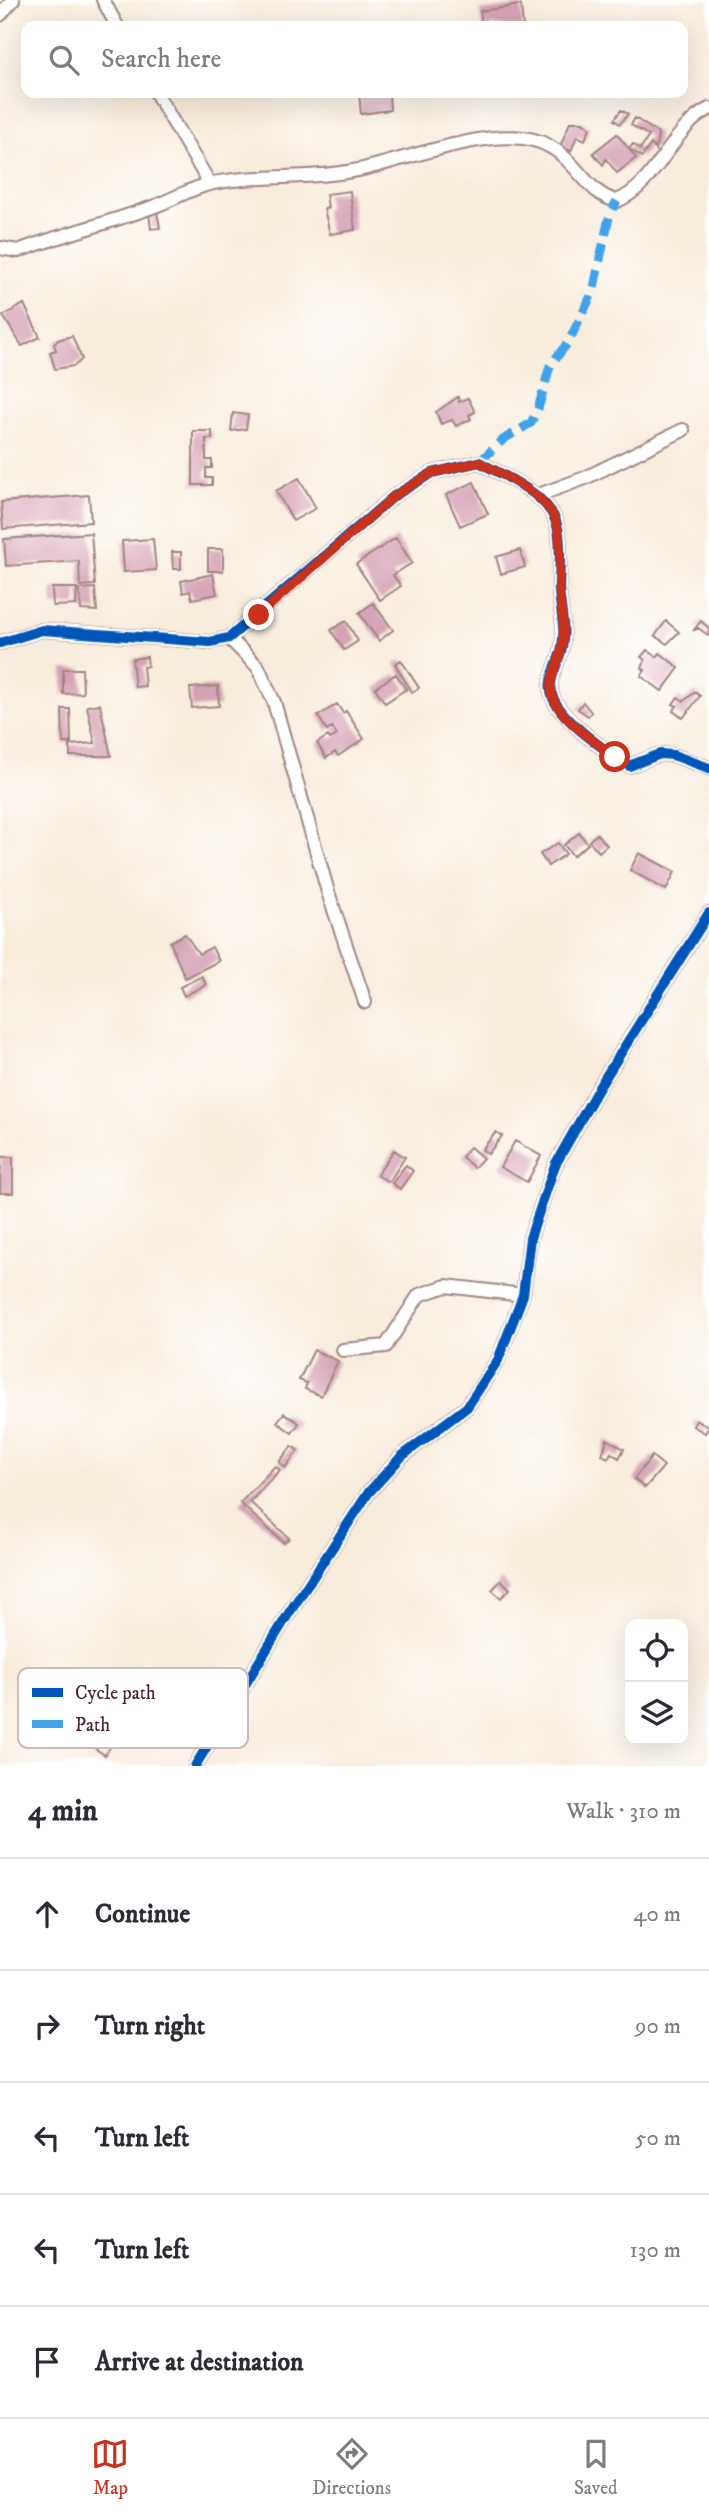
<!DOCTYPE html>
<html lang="en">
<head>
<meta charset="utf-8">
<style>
	:root { --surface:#fff; --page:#f7f7f7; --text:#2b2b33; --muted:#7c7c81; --line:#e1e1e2; --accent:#c8321e }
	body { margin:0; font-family:"IM FELL DW Pica",serif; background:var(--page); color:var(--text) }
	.controls { position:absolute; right:21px; bottom:21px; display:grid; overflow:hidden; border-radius:14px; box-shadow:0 7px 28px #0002 }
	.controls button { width:63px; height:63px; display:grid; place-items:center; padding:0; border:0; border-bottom:2px solid var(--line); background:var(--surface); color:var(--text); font:35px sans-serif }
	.stop { position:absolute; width:21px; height:21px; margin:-16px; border:5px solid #c8321e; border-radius:50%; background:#fff }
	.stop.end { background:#c8321e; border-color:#fff; box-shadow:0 2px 7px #0008 }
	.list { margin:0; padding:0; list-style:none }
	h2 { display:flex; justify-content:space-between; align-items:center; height:91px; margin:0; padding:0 28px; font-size:30px }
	h2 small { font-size:23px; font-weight:400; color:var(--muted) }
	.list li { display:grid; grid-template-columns:46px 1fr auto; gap:21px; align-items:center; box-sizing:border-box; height:112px; padding:0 28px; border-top:2px solid var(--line) }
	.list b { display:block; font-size:26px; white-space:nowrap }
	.list em { font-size:23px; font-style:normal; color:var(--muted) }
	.icon { flex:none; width:38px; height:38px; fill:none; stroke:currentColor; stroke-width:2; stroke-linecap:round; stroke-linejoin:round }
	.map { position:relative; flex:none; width:709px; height:1766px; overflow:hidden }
	.search { position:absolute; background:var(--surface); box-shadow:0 7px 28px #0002; left:21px; right:21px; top:21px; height:77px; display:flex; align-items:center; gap:18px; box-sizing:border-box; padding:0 24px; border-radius:14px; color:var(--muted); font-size:26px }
	.sheet { height:651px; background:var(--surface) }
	nav { display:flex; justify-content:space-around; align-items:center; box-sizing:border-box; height:98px; border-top:2px solid var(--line); background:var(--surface); font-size:19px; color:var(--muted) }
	nav a { display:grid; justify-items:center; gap:4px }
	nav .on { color:var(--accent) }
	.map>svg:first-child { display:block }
	.building { fill:#d5a1b5 }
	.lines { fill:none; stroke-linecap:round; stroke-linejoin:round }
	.minor-casing { stroke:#a18684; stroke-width:16 }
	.minor { stroke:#fff; stroke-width:12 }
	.quiet { stroke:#40a2eb; stroke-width:9; stroke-dasharray:18 9; stroke-linecap:butt }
	.cycleway-casing { stroke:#fff; stroke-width:15 }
	.cycleway { stroke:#0057b8; stroke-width:10 }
	.route { stroke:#c8321e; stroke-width:9 }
	.key { fill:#fff; stroke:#c9bcbf; stroke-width:2 }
	.key-label { font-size:19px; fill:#4a1f2b }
</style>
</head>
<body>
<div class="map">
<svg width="709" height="1766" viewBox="0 0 709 1766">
	<rect width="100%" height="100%" fill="#fff"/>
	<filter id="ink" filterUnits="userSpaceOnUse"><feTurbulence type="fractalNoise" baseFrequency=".0143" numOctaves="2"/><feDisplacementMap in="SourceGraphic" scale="14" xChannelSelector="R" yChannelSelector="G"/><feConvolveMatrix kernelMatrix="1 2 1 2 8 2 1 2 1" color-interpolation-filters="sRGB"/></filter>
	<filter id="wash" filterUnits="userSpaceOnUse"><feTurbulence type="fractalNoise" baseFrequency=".00686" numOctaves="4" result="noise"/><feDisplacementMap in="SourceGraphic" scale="28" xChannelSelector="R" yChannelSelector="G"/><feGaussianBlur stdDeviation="1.57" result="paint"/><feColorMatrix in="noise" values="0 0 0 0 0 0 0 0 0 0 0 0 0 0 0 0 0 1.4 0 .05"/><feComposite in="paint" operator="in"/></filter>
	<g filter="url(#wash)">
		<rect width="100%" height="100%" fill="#f8ecdc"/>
		<g id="blocks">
			<!-- building -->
			<path class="building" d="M521,5L523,26H482L480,11Z
				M359,93H389L390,110L361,114Z
				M621,110L628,114L620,124L614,120Z
				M635,118L658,133L656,150L651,144L642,157L629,149L633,144L640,149L649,136L631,125Z
				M570,122H583L590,128L585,140L577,136L571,151L560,147Z
				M617,134L636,158L617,173L606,159L603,165L593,153Z
				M350,191L355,230L330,234L324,209L328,208L326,194Z
				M157,212L160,228L151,229L149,214Z
				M24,304L40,337L22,346L3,316Z
				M72,336L82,359L74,366L55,369L50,352L56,350L54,344L58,340Z
				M458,397L459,402L468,398L475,412L469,415L471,419L456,426L452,420L441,424L436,412Z
				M233,413L248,415L246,429L231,431Z
				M193,431H212V439H206V460H212V468H206V478H212V485H193Z
				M299,478L316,508L293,521L276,491Z
				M474,482L488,514L460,526L446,495Z
				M89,495L91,522L3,529L1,502Z
				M91,533L95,585L80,586L79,561L6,566L4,539Z
				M396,538L412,563L393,575L401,586L380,600L356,564Z
				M153,539L156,570L124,572L122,541Z
				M208,549H223V571H208Z
				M520,550L525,567L501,574L496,557Z
				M172,552H181V569H173Z
				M213,574L217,594L192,599L190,591L183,593L181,581Z
				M52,588H77L76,605L53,606Z
				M95,588L97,611L81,610L79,589Z
				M373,603L393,630L379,641L359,613Z
				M346,621L358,641L344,650L331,630Z
				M666,621L679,632L667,644L655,636Z
				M701,621L709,628L708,635L698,628L693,631Z
				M647,650L657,657L660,653L679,668L662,691L641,676L645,670L642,668L645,660L641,657Z
				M147,657L148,666L143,667L145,686L135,687L132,659Z
				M401,660L419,688L412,692L395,664Z
				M63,669H82L83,693L63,694Z
				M396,674L406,689L385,703L375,688Z
				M218,686L219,706L192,708L190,688Z
				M695,692L700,696L683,718L673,711L677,706L673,704L678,697L684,701Z
				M583,702L591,712L588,716L578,709Z
				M100,704L111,756H70V745L95,743L87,706Z
				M337,704L343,713L346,711L364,739L338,756L335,752L326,758L317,743L328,736L330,739L337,735L332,727L327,731L318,716Z
				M62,709H70L71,743H63Z
				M579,833L588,844L573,856L564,845Z
				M597,834L607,845L599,852L589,841Z
				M558,843L566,854L548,866L540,854Z
				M639,853L675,872L666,890L630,870Z
				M185,934L199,954L212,947L219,961L185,978L170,942Z
				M202,976L206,985L184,996L180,987Z
				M496,1132L502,1136L488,1154L482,1149Z
				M515,1141L541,1156L527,1182L500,1167Z
				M470,1147L483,1158L474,1168L462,1157Z
				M394,1150L405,1157L389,1182L377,1175Z
				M1,1157H13V1193H0Z
				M406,1165L413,1171L400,1189L392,1183Z
				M314,1350L338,1361L321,1396L305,1389L307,1383L299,1380Z
				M284,1413L299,1423L292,1433L277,1422Z
				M696,1420L709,1427L705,1433L693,1426Z
				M607,1439L624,1449L619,1458L611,1453L608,1458L602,1455Z
				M292,1446L298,1451L285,1468L279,1462Z
				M652,1456L664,1466L645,1488L634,1479Z
				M275,1466L280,1470L250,1502L289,1538L284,1543L240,1503Z
				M501,1580L510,1589L501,1598L492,1590Z
				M94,1736L105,1743L109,1737L114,1741L105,1755L88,1744Z"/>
		</g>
	</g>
	<g filter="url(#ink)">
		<use href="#blocks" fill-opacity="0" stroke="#a18684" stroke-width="2"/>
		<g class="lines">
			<defs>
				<path id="minor" d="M103,0L117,26
					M0,15L13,0
					M156,93L210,184
					M0,248L18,251C63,234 110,223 155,206C173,199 190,189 209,184C261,173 315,181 367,168C412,157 477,133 523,138C575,144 580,193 617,201C658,184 671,128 709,109
					M536,496L585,478L683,430
					M229,638L258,667L274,702L328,892L365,1002
					M0,643L42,630L210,642L229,638L394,496L432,473L479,462C506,477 552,495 558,529C562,549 559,569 559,589C560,609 566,627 562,647C559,664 545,681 553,698C564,722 607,752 629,766L660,754L673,755L709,768
					M343,1350L386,1346L419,1295L446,1286L523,1295
					M195,1766L289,1613L369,1492L402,1456L467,1407L498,1360L523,1295L530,1238L555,1165L598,1089L709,913"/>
			</defs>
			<!-- minor casing -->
			<use href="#minor" class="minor-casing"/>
			<!-- minor -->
			<use href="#minor" class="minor"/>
			<!-- quiet -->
			<path class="quiet" d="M479,462L504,439L531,423L538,409L550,366L569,341L593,292L610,213L617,201"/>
			<defs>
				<path id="cycleway" d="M0,643L42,630L210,642L229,638L394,496L432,473L479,462C506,477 552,495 558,529C562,549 559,569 559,589C560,609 566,627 562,647C559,664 545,681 553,698C564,722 607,752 629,766L660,754L673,755L709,768
					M195,1766L289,1613L369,1492L402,1456L467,1407L498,1360L523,1295L530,1238L555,1165L598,1089L709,913"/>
			</defs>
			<!-- cycleway casing -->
			<use href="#cycleway" class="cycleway-casing"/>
			<!-- cycleway -->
			<use href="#cycleway" class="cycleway"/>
		</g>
	</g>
	<g class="lines" filter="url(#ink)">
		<!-- route -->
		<path class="route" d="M259,615L394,496L432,473L479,462C506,477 552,495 558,529C562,549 559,569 559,588C560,608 566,627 562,647C559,664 546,681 553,698C563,722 595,741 615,757"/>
	</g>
	<!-- legend -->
	<rect x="18" y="1668" width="230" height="80" rx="10" class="key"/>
	<rect x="32" y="1688" width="31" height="9" fill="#0057b8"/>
	<rect x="32" y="1720" width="31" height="8" fill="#40a2eb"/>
	<g class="key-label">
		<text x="75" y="1699">Cycle path</text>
		<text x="75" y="1731">Path</text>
	</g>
</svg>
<div class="controls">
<button><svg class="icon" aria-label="locate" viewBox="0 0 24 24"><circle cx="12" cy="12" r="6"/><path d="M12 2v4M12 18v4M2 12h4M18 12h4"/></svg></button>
<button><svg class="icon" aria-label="layers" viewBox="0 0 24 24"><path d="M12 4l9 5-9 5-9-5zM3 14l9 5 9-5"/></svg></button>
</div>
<div class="stop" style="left:615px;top:757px"></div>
<div class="stop end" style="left:259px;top:615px"></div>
<div class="search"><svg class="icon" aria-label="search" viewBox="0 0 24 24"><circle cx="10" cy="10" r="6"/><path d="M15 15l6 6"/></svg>Search here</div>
</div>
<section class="sheet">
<h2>4 min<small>Walk · 310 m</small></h2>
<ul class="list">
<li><svg class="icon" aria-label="ahead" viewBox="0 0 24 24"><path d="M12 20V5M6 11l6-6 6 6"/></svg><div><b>Continue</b></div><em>40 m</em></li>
<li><svg class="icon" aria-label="right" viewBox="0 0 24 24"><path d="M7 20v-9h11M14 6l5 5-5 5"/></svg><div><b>Turn right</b></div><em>90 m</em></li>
<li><svg class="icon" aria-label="left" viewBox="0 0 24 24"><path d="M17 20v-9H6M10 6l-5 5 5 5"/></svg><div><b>Turn left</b></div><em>50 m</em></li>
<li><svg class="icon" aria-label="left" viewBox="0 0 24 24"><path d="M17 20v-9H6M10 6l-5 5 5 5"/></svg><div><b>Turn left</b></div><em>130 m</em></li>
<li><svg class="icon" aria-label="arrive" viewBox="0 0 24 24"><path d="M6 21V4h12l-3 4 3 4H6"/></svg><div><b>Arrive at destination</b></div></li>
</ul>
</section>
<nav>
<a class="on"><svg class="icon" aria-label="map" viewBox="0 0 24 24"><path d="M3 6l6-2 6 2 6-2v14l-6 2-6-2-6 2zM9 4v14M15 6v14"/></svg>Map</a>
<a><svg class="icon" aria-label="directions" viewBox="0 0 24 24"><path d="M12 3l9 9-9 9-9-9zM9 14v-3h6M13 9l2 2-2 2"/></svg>Directions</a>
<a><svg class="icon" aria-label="saved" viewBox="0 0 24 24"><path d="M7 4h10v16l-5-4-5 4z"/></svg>Saved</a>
</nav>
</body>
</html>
